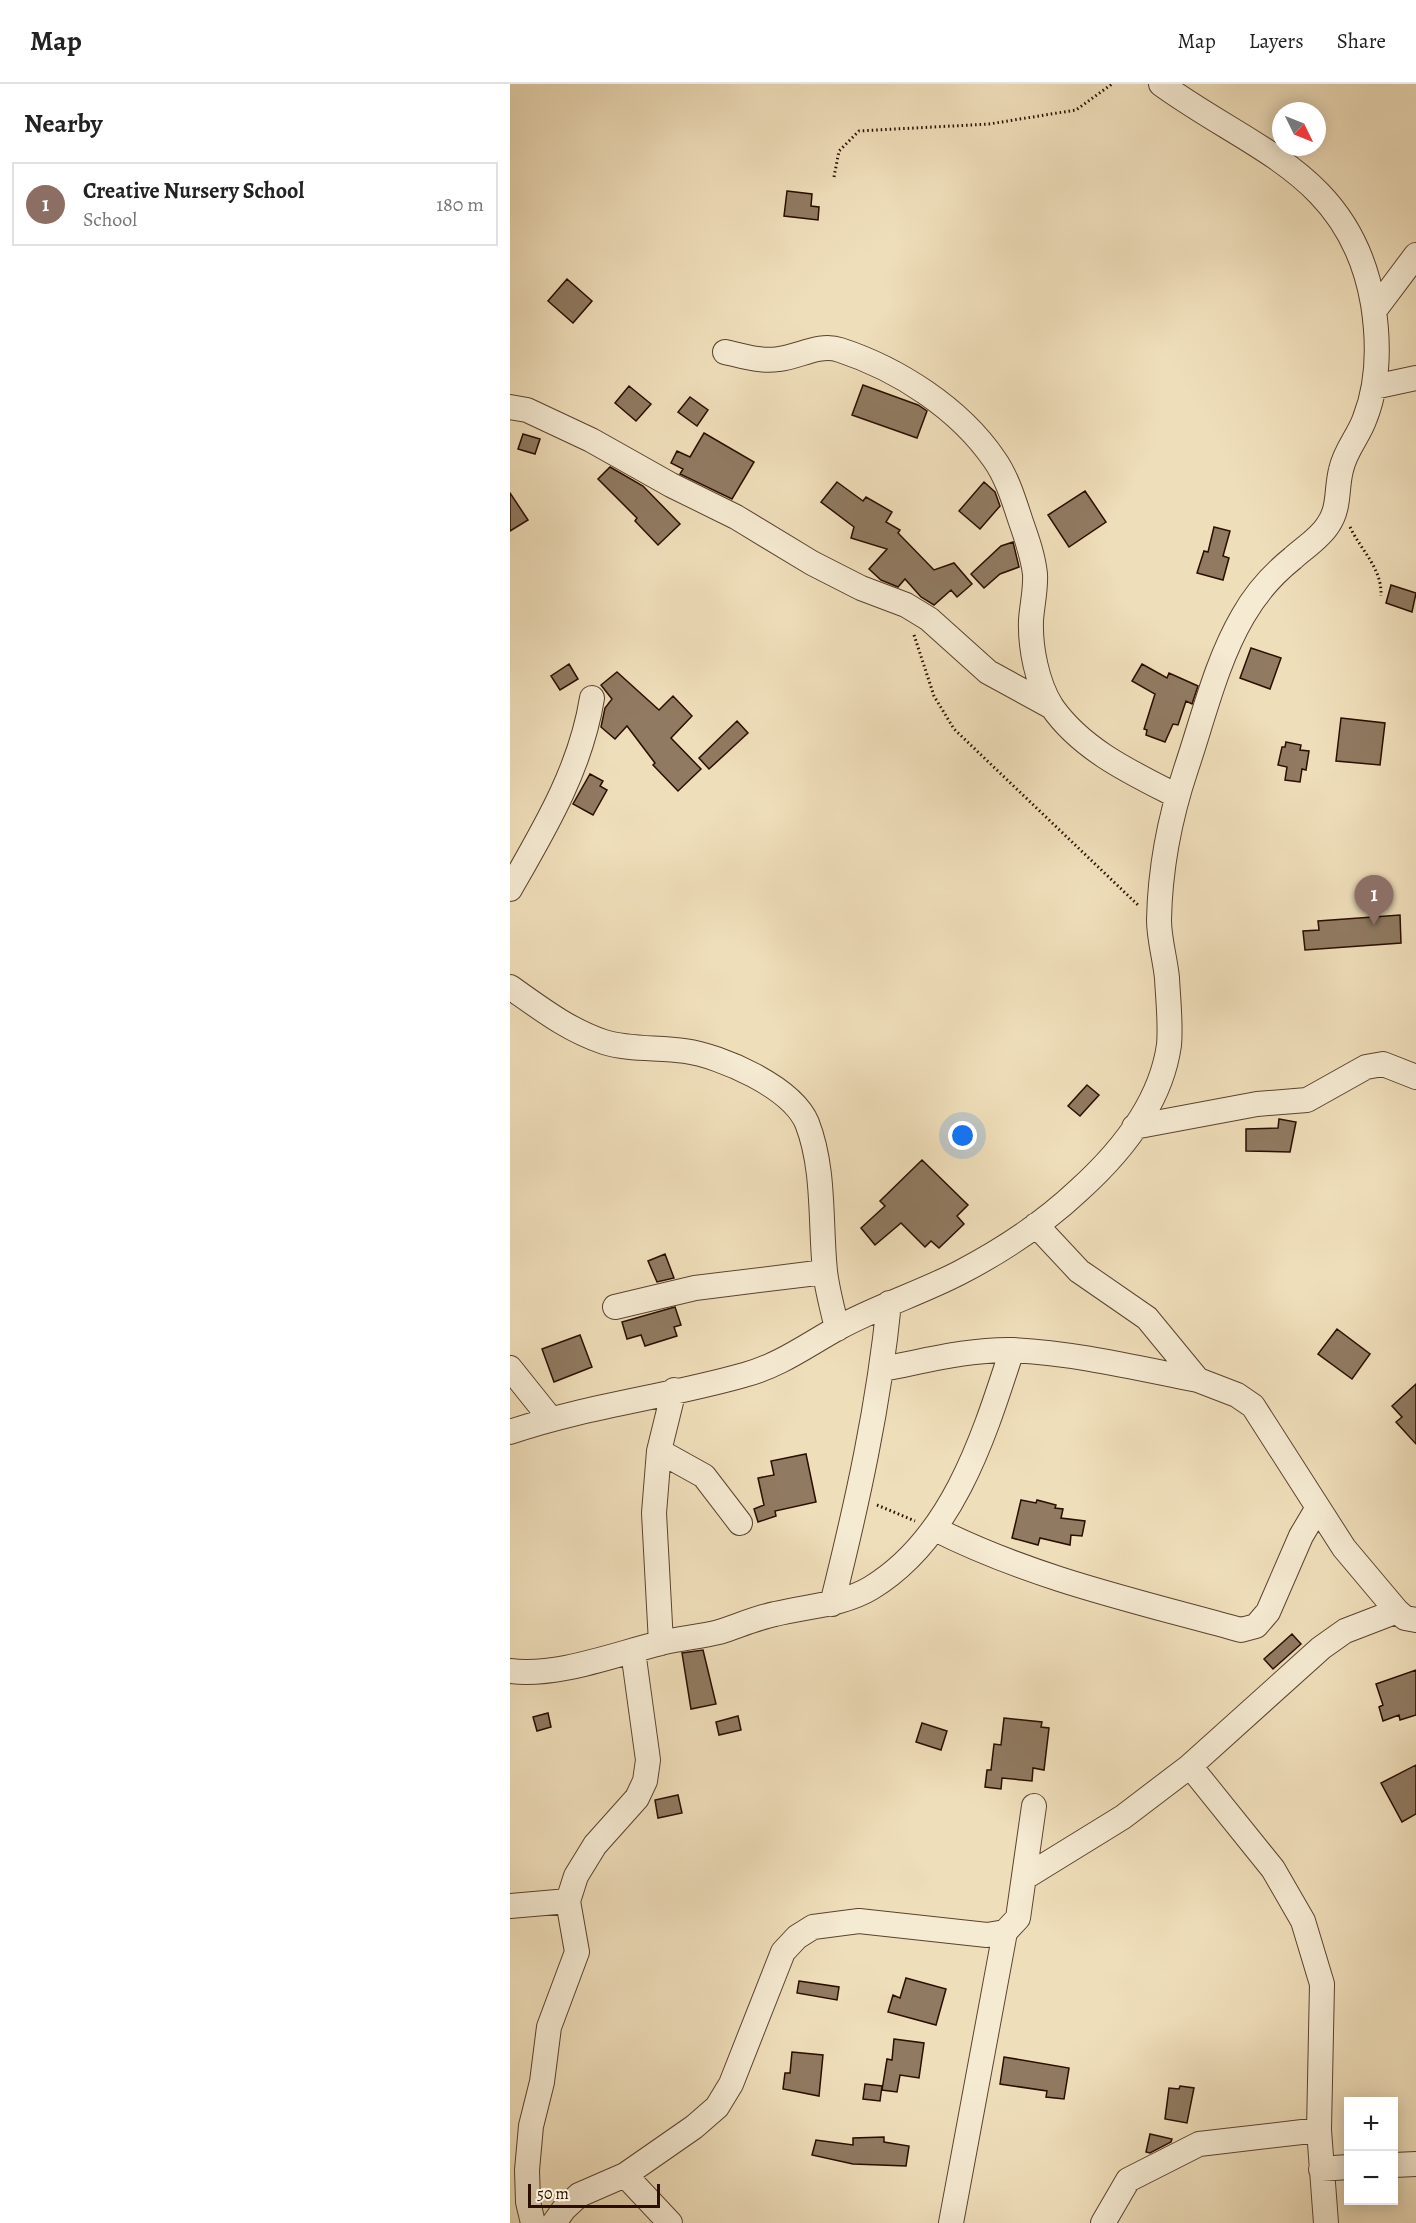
<!DOCTYPE html>
<html lang="en">
<head>
<meta charset="utf-8">
<style>
	:root { --surface:#fff; --page:#f2f2f2; --text:#222; --muted:#767676; --line:#e0e0e0; --accent:#0b8043 }
	body { margin:0; font-family:Alegreya,serif; background:var(--page); color:var(--text) }
	.controls { position:absolute; right:18px; bottom:18px; display:grid; overflow:hidden; border-radius:0px; box-shadow:0 3px 15px #0003 }
	.controls button { width:54px; height:54px; display:grid; place-items:center; padding:0; border:0; border-bottom:2px solid var(--line); background:var(--surface); color:var(--text); font:30px sans-serif }
	.compass { position:absolute; left:762px; top:18px; width:54px; height:54px; border-radius:50%; background:var(--surface); box-shadow:0 3px 15px #0003; rotate:133deg }
	.scale { position:absolute; left:18px; bottom:15px; width:132px; box-sizing:border-box; padding-left:6px; border:3px solid #2a0e00; border-top:0; font-size:16px; line-height:21px; white-space:nowrap; color:#2a0e00; -webkit-text-stroke:4px #f5ead2; paint-order:stroke }
	.you { position:absolute; left:453px; top:1052px; width:21px; height:21px; margin:-15px; border:4px solid #fff; border-radius:50%; background:#1a73e8; box-shadow:0 0 0 9px #1a73e833 }
	.badge { display:grid; place-items:center; width:39px; height:39px; border-radius:50%; background:var(--accent); color:#fff; font-size:20px; font-weight:700 }
	.pin { position:absolute; translate:-50% -50px; filter:drop-shadow(0 2px 3px #0008) }
	.pin::after { content:''; position:absolute; top:32px; width:21px; height:18px; background:inherit; clip-path:polygon(0 0,100% 0,50% 100%) }
	.list { margin:0; padding:0; list-style:none }
	h2 { display:flex; justify-content:space-between; align-items:center; height:78px; margin:0; padding:0 24px; font-size:26px }
	h2 small { font-size:20px; font-weight:400; color:var(--muted) }
	.list li { display:grid; grid-template-columns:39px 1fr auto; gap:18px; align-items:center; box-sizing:border-box; height:84px; margin:0 12px 12px; padding:0 12px; border:2px solid var(--line); border-radius:0px }
	.list b { display:block; font-size:22px; white-space:nowrap }
	.list p { margin:0; font-size:20px; white-space:nowrap; color:var(--muted) }
	.list em { font-size:20px; font-style:normal; color:var(--muted) }
	.map { position:relative; flex:none; width:906px; height:2139px; overflow:hidden }
	header { display:flex; align-items:center; gap:36px; box-sizing:border-box; height:84px; padding:0 30px; background:var(--surface); border-bottom:2px solid var(--line) }
	header strong { font-size:28px }
	nav { display:flex; gap:33px; margin-inline-start:auto; font-size:21px }
	main { display:flex }
	aside { flex:1; background:var(--surface) }
	.map>svg:first-child { display:block }
	.building { fill:#907a61; stroke:#2a0e00; stroke-width:1.5 }
	.lines { fill:none; stroke-linecap:round; stroke-linejoin:round }
	.minor-casing { stroke:#5b422e; stroke-width:26 }
	.path { stroke:#2a0e00; stroke-width:3; stroke-dasharray:1.5 3; stroke-linecap:butt }
	.minor { stroke:#f5ead2; stroke-width:24 }
</style>
</head>
<body>
<header>
<strong>Map</strong>
<nav><a>Map</a><a>Layers</a><a>Share</a></nav>
</header>
<main>
<aside>
<h2>Nearby<small></small></h2>
<ul class="list">
<li><span class="badge" style="background:#8d6e63">1</span><div><b>Creative Nursery School</b><p>School</p></div><em>180 m</em></li>
</ul>
</aside>
<div class="map">
<svg width="906" height="2139" viewBox="0 0 906 2139">
	<rect width="100%" height="100%" fill="#efdeba"/>
	<filter id="stains"><feTurbulence type="fractalNoise" baseFrequency=".00333" numOctaves="4"/><feColorMatrix values="0 0 0 0 .2 0 0 0 0 .09 0 0 0 0 .02 0 0 0 .5 -.17"/></filter>
	<radialGradient id="worn" r=".72"><stop offset=".6" stop-color="#630" stop-opacity="0"/><stop offset="1" stop-color="#630" stop-opacity=".3"/></radialGradient>
	<!-- building -->
	<path class="building" d="M277,107L302,110L301,122L309,123L308,136L274,132Z
		M57,195L82,217L63,239L38,217Z
		M353,301L408,321L417,327L407,354L342,331Z
		M119,302L141,320L126,337L105,319Z
		M180,313L198,326L187,342L168,328Z
		M194,349L244,378L222,415L170,390L173,385L161,379L167,367L180,373Z
		M13,350L30,355L25,370L8,365Z
		M100,383L133,402L170,440L148,461L125,437L127,434L88,395Z
		M327,398L353,417L356,413L382,428L376,438L390,446L388,449L424,486L444,479L462,500L447,513L441,506L424,521L411,513L395,495L388,503L371,496L359,485L377,465L341,454L344,443L311,418Z
		M474,398L485,408L490,422L470,445L449,427Z
		M575,407L596,438L559,463L538,431Z
		M0,409L18,436L0,447Z
		M704,443L720,447L713,472L719,474L713,496L687,489L694,467L698,468Z
		M503,458L509,483L490,490L474,504L461,490L491,462Z
		M881,501L906,509L902,528L876,519Z
		M741,564L771,574L760,605L730,594Z
		M59,580L68,595L50,606L41,592Z
		M632,580L657,594L659,589L688,602L682,620L676,617L668,641L663,640L655,658L636,651L637,646L634,645L645,610L622,597Z
		M107,588L149,626L163,612L182,632L161,654L191,685L168,707L143,681L145,679L117,642L105,655L91,643L95,624L102,615L91,601Z
		M831,634L875,639L870,681L826,677Z
		M227,637L238,649L199,685L189,674Z
		M776,658L791,661L790,666L799,667L796,686L792,685L790,698L775,696L777,683L768,681L772,663H775Z
		M80,690L93,697L90,702L97,706L83,731L63,720Z
		M890,831L891,859L795,866L793,847L809,846L808,837Z
		M577,1001L589,1011L570,1032L558,1022Z
		M769,1035L786,1038L780,1068L736,1067V1045L768,1044Z
		M412,1076L458,1121L447,1132L454,1140L429,1164L421,1157L415,1163L391,1139L365,1161L351,1144L375,1122L370,1117Z
		M155,1170L164,1194L147,1198L138,1177Z
		M165,1223L171,1241L164,1243L167,1252L135,1262L131,1251L117,1255L112,1238Z
		M827,1245L860,1270L842,1295L808,1270Z
		M70,1251L82,1283L44,1298L32,1265Z
		M906,1300V1360L886,1338L892,1333L882,1322Z
		M296,1370L306,1418L265,1427L266,1432L248,1438L244,1425L254,1421L248,1394L264,1391L261,1377Z
		M511,1416L526,1419L527,1416L546,1421L545,1424L553,1425L551,1434L575,1437L572,1452L561,1451L560,1461L530,1454L528,1461L502,1454Z
		M782,1550L791,1560L763,1585L754,1575Z
		M193,1566L206,1620L181,1625L172,1569Z
		M906,1586V1631L890,1636L889,1631L873,1637L869,1623L873,1621L866,1600Z
		M38,1629L41,1643L27,1647L23,1633Z
		M228,1632L231,1646L209,1651L206,1638Z
		M494,1634L532,1638L531,1643L539,1644L534,1686L523,1684L522,1697L492,1694L491,1705L475,1703L477,1686H481L484,1660L491,1661Z
		M412,1639L437,1647L431,1666L406,1658Z
		M906,1681V1730L892,1738L871,1699Z
		M168,1711L172,1729L148,1734L145,1716Z
		M396,1894L436,1905L426,1941L378,1928L383,1911L390,1914Z
		M289,1897L329,1903L327,1916L287,1909Z
		M384,1955L414,1959L409,1994L390,1991L387,2008L372,2006L377,1975L382,1976Z
		M282,1968L313,1971L309,2012L273,2005L275,1989H280Z
		M494,1973L559,1984L554,2015L536,2013L537,2007L490,2000Z
		M355,2000L372,2002L370,2017L353,2015Z
		M670,2002L684,2004L677,2039L655,2035L659,2004L669,2005Z
		M640,2050L662,2055L661,2058L640,2069L636,2068Z
		M374,2053V2058L399,2062L396,2082L343,2080L302,2071L306,2056L343,2061V2054Z"/>
	<g class="lines">
		<defs>
			<path id="minor" d="M864,227L906,171
				M215,268C233,272 250,278 269,275C289,273 309,259 330,266C388,285 449,324 484,375C497,393 504,417 511,438C517,455 523,472 525,490C526,505 522,521 521,536C520,563 527,600 542,623C572,666 622,689 667,712
				M864,303L906,294
				M0,323L17,326L81,356L161,401L226,433L302,479L351,504L396,521L419,535L478,588L542,623
				M0,805C35,744 71,684 82,614
				M0,903C30,924 58,946 94,958C119,966 149,963 175,967C211,972 282,1003 297,1039C315,1085 310,1139 315,1187C317,1206 323,1226 327,1245
				M624,1043L747,1020L797,1016L856,983L873,980L906,993
				M526,1141L569,1187L637,1234L688,1296L727,1311L743,1322L834,1464L887,1527L895,1534L906,1536
				M105,1223L185,1204L315,1188
				M0,1284L40,1334
				M372,1285C415,1277 459,1265 503,1266C565,1269 627,1284 688,1296
				M0,1348C76,1322 157,1313 234,1291C269,1282 297,1261 328,1244C368,1222 411,1209 451,1188C493,1166 535,1138 569,1106C611,1068 651,1018 659,961C661,940 658,915 657,894C655,874 649,855 649,836C650,786 660,733 676,685C693,635 706,578 733,532C746,509 763,490 783,474C794,464 810,454 818,441C830,424 826,405 831,386C835,366 849,352 855,334C869,298 869,258 863,220C841,90 743,67 651,0
				M149,1367L194,1392L230,1439
				M425,1445C522,1494 626,1517 731,1546L746,1542L758,1528L791,1452L807,1425
				M322,1520C347,1420 369,1321 379,1219
				M151,1559L144,1429L149,1367L164,1306
				M0,1587C48,1593 105,1570 151,1559C170,1554 190,1553 209,1548C228,1542 246,1534 265,1530C297,1522 333,1521 361,1504C443,1454 474,1352 502,1266
				M680,1682L763,1785L793,1837L812,1900L809,2046L816,2139
				M514,1794L613,1733L680,1682L811,1564L835,1547L887,1527
				M0,1822L58,1817
				M884,2081L906,2080
				M811,2085L838,2083
				M115,2091L160,2139
				M23,2139L18,2118L17,2086L21,2042L32,1998L39,1943L67,1868L58,1817L66,1792L85,1761L127,1714L135,1697L138,1676L123,1567
				M44,2139L54,2125L69,2111L115,2091L184,2043L207,2023L221,2000L273,1868L287,1853L303,1843L349,1837L477,1851L495,1848L508,1834L524,1722
				M441,2139L495,1848
				M593,2139L618,2096L689,2060L809,2046"/>
		</defs>
		<!-- minor casing -->
		<use href="#minor" class="minor-casing"/>
		<!-- path -->
		<path class="path" d="M324,93L329,67L349,47L479,40L566,26L602,0
			M840,443C852,468 872,484 871,512
			M404,551L424,612L444,645L629,822
			M367,1421L405,1437"/>
		<!-- minor -->
		<use href="#minor" class="minor"/>
	</g>
	<rect width="100%" height="100%" filter="url(#stains)"/>
	<rect width="100%" height="100%" fill="url(#worn)"/>
</svg>
<div class="controls">
<button>+</button>
<button>−</button>
</div>
<svg class="compass" viewBox="-18 -18 36 36"><path d="M0-13l5 13h-10z" fill="#e53935"/><path d="M0 13l5-13h-10z" fill="#767676"/></svg>
<div class="scale">50 m</div>
<div class="you"></div>
<div class="pin badge" style="left:864px;top:841px;background:#8d6e63">1</div>
</div>
</main>
</body>
</html>
